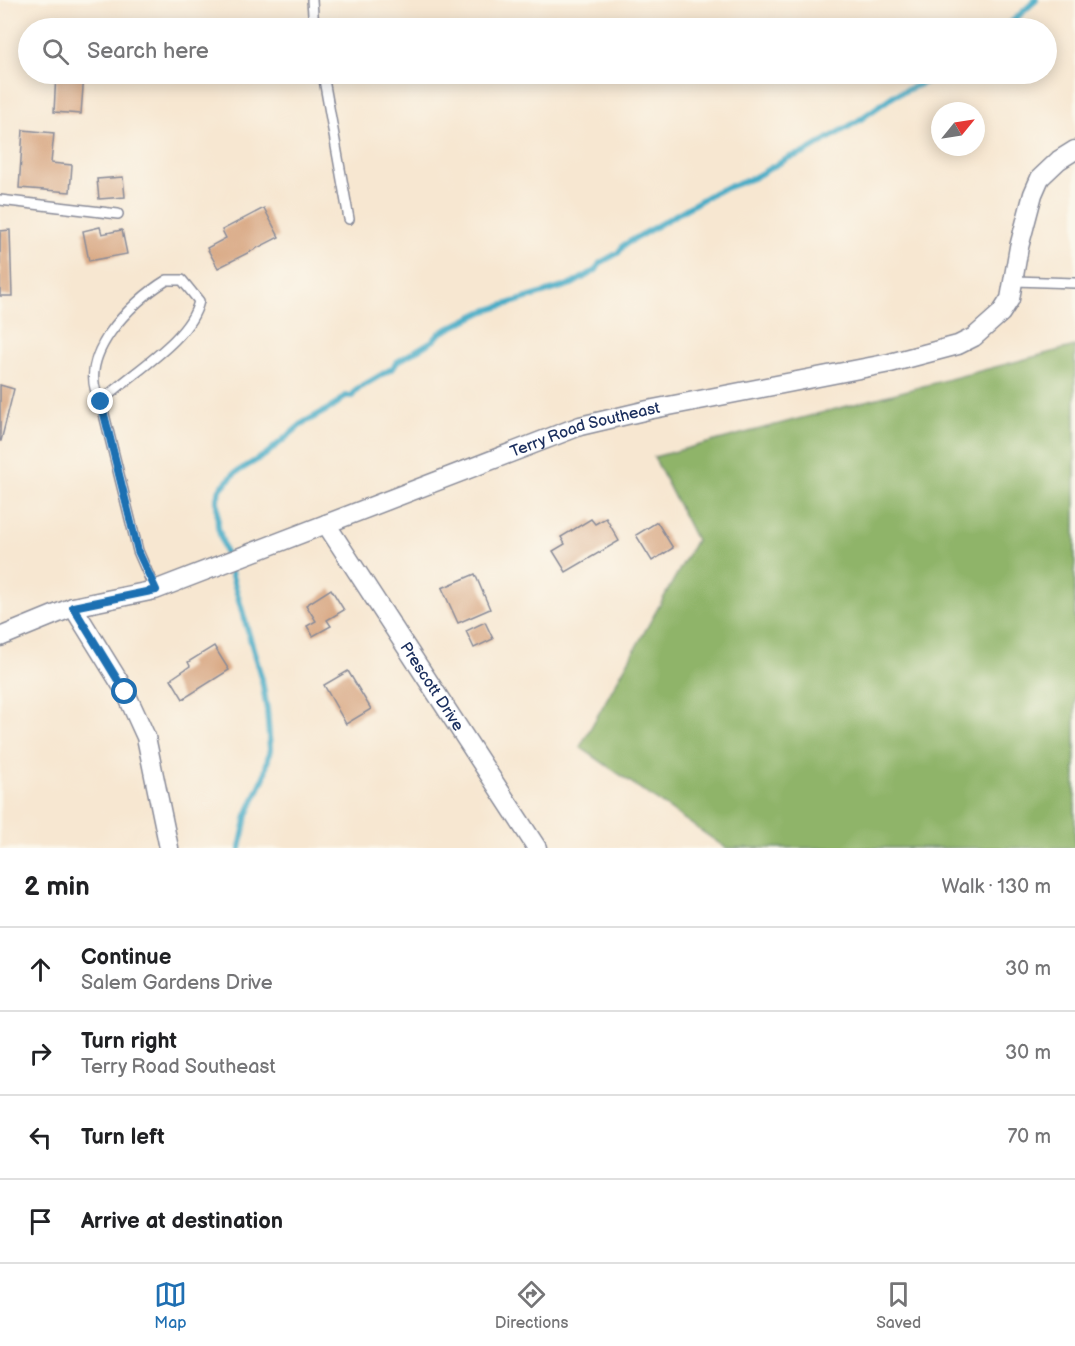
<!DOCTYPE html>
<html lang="en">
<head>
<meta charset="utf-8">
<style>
	:root { --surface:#fff; --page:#f2f2f2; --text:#202124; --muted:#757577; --line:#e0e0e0; --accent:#1f6fb2 }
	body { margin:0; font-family:"Balsamiq Sans",sans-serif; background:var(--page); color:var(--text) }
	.compass { position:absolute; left:931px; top:102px; width:54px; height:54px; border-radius:50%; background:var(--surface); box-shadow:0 3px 15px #0003; rotate:60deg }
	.stop { position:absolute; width:18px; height:18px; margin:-14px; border:4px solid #1f6fb2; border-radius:50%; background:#fff }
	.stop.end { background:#1f6fb2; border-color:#fff; box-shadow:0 2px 6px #0008 }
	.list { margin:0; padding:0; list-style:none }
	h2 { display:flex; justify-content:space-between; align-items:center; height:78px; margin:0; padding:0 24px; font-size:26px }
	h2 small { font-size:20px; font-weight:400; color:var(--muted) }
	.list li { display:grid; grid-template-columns:39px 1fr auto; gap:18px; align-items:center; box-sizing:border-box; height:84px; padding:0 24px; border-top:2px solid var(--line) }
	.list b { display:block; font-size:22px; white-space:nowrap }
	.list p { margin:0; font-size:20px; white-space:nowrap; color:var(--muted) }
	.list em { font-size:20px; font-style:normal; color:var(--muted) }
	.icon { flex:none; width:33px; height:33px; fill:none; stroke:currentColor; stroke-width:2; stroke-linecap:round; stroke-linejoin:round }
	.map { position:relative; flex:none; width:1075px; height:848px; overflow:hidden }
	.search { position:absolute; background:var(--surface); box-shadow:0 3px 15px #0003; left:18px; right:18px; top:18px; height:66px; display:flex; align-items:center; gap:15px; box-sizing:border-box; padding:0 21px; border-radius:33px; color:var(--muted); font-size:22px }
	.sheet { height:414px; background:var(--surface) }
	nav { display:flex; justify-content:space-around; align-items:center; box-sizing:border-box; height:84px; border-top:2px solid var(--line); background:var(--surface); font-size:16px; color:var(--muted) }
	nav a { display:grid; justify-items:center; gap:3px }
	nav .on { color:var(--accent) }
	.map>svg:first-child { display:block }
	.forest { fill:#8fb469; stroke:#557264; stroke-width:1.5 }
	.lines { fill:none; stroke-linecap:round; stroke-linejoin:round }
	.stream { stroke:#46acc6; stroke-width:6 }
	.building { fill:#d7a47f }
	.lane-casing { stroke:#898b98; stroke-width:12 }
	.street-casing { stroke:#898b98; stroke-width:21 }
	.lane { stroke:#fff; stroke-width:9 }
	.street { stroke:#fff; stroke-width:18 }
	.route { stroke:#1f6fb2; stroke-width:8 }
	.labels { text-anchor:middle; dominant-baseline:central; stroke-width:4.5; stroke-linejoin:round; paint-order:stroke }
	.street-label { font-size:16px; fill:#1b2f5e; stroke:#fbf7ec }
</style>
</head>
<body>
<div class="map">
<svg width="1075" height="848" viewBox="0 0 1075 848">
	<rect width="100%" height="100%" fill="#fbf7ec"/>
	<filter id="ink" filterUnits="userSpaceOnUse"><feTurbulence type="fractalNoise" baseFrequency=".0167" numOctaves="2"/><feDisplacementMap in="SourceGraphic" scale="12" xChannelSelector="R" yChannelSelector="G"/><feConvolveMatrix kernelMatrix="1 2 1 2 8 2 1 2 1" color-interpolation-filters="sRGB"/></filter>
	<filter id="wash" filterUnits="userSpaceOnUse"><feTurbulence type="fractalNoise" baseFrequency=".008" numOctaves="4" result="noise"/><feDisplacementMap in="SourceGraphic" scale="24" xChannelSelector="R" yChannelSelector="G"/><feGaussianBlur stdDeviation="1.35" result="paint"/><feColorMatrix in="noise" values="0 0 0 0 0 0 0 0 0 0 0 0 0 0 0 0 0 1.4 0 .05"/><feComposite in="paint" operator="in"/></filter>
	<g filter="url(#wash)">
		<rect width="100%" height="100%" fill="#f7e7d1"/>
		<!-- forest -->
		<path class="forest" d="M1075,346V848H726L580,747L696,540L654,457Z"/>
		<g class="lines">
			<!-- stream -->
			<path class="stream" d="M1005,28L1036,0
				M240,848L247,815L264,777L270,749L267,710L262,680L218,527L217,498L220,489L235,473L265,455L303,423L334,406L345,396H352L357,389L393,368L397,362L434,340L440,333L482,312L572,284L596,270L600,263L618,253L624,245L715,192L753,178L790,157L804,153L858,121L893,96L925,82L933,74"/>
		</g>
		<g id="blocks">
			<!-- building -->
			<path class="building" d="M56,74H84L81,114L54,112Z
				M23,130L54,133L51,163L72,165L70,192L19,188Z
				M123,177L125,197L99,199L97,179Z
				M264,208L279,237L218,268L207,248L226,238L222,230Z
				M100,227L102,234L122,230L127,254L89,261L83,231Z
				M10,230L12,296H0V231Z
				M0,385L14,389L1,441H0Z
				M606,518L619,541L566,572L553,551L565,544L561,537L591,519L595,524Z
				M657,522L673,548L652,561L636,535Z
				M475,574L490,609L458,623L442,588Z
				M331,589L344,610L327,620L331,626L313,636L307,626L316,621L306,605Z
				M485,622L493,639L474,648L466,631Z
				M214,646L229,670L183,699L171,679L190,666L188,662Z
				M348,671L371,709L346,724L324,685Z"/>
		</g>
	</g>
	<g filter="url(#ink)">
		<use href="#blocks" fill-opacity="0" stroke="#898b98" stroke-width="1.5"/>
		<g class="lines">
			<defs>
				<path id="lane" d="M312,0L314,28
					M323,74L349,219
					M0,200L118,214
					M167,280H182L199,301C190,341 130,373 101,402C73,358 132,301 167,280Z
					M1015,281L1075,283
					M101,402L138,551L155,590"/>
				<g id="street">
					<path id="s1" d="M326,524L537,848"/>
					<path d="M73,607L125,691L146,737L169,848"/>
					<path id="s2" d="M0,637L73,607L155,590L580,426L648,410L890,363L958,345L974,337L1001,313L1010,299L1019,247L1033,194L1040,178L1059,160L1075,150"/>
				</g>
			</defs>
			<!-- lane casing -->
			<use href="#lane" class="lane-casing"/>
			<!-- street casing -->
			<use href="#street" class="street-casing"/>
			<!-- lane -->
			<use href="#lane" class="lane"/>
			<!-- street -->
			<use href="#street" class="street"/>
		</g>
	</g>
	<g class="lines" filter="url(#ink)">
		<!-- route -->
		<path class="route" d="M101,402L138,551L156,590L73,607L125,692"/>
	</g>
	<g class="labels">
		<!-- street labels -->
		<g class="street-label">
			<text stroke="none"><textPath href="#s2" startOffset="622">Terry Road Southeast</textPath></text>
			<text stroke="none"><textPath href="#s1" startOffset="194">Prescott Drive</textPath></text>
		</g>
	</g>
</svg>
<svg class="compass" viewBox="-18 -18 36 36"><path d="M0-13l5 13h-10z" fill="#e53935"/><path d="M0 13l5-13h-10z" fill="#757577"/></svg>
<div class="stop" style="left:125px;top:692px"></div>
<div class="stop end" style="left:101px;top:402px"></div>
<div class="search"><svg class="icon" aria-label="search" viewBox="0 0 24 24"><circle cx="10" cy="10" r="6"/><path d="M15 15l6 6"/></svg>Search here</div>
</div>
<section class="sheet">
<h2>2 min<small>Walk · 130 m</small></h2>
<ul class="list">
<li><svg class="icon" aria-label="ahead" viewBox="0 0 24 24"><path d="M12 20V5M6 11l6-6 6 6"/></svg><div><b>Continue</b><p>Salem Gardens Drive</p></div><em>30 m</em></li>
<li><svg class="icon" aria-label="right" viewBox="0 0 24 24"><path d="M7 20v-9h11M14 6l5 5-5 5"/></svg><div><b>Turn right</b><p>Terry Road Southeast</p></div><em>30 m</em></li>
<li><svg class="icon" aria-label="left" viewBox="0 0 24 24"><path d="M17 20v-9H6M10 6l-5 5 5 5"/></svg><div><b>Turn left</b></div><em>70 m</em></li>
<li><svg class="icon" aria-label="arrive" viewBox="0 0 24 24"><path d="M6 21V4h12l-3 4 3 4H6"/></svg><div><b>Arrive at destination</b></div></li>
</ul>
</section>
<nav>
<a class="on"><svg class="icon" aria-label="map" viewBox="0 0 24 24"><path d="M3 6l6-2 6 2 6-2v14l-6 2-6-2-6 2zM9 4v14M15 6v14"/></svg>Map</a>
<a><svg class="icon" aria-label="directions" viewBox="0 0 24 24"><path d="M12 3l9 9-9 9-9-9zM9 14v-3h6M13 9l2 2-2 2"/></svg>Directions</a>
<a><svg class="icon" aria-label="saved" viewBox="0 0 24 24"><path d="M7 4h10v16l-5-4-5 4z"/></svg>Saved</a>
</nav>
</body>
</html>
